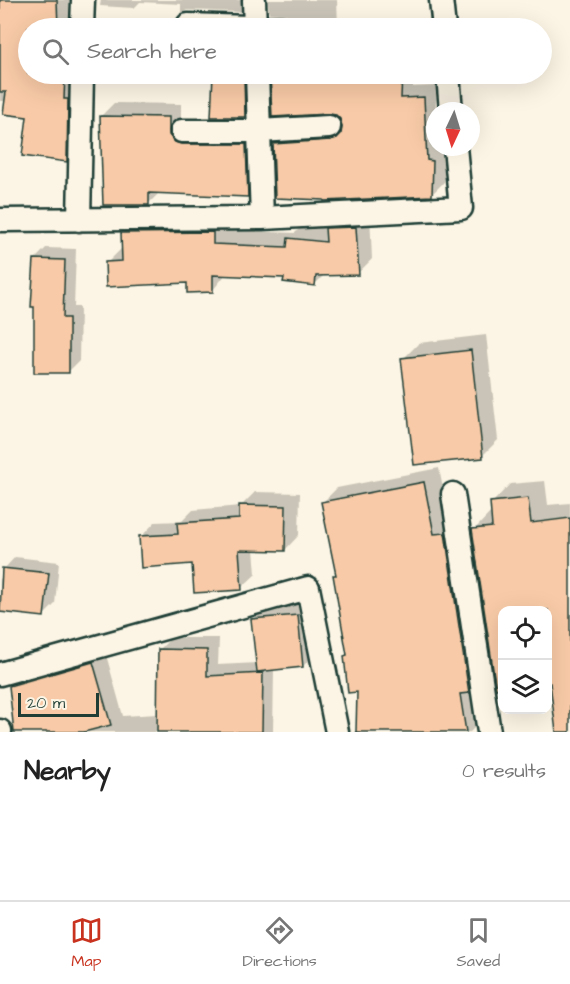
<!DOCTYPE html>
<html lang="en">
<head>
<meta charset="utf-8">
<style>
	:root { --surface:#fff; --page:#f6f6f6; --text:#222; --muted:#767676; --line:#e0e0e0; --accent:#c8321e }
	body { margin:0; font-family:"Architects Daughter",sans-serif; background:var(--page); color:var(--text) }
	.controls { position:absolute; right:18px; bottom:18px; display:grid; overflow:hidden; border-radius:12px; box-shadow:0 6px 24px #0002 }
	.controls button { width:54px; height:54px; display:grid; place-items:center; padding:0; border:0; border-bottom:2px solid var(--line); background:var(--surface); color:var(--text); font:30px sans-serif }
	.compass { position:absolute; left:426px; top:102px; width:54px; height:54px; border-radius:50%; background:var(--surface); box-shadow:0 6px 24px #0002; rotate:184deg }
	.scale { position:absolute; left:18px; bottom:15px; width:81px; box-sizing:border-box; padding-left:6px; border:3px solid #1f3d34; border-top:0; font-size:16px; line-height:21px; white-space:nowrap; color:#1f3d34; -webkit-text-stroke:4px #fcf5e5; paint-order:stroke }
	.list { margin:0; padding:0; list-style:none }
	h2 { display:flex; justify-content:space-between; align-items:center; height:78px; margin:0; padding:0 24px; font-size:26px }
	h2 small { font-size:20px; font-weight:400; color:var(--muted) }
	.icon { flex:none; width:33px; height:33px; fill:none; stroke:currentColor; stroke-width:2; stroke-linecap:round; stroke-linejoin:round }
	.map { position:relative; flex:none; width:570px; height:732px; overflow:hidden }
	.search { position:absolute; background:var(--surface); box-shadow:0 6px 24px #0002; left:18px; right:18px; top:18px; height:66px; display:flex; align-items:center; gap:15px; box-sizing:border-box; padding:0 21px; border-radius:33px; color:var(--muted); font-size:22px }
	.sheet { height:168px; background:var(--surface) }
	nav { display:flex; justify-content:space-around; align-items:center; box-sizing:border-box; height:84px; border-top:2px solid var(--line); background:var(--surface); font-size:16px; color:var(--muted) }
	nav a { display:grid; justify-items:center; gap:3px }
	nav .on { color:var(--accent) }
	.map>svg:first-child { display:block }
	.shadow { fill:#0003 }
	.building { fill:#f8caa7; stroke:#1f3d34; stroke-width:1.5 }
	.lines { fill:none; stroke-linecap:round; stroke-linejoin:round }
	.minor-casing { stroke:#1f3d34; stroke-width:27 }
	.minor { stroke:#fcf5e5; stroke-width:22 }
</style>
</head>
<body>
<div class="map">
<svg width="570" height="732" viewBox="0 0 570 732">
	<rect width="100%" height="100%" fill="#fcf5e5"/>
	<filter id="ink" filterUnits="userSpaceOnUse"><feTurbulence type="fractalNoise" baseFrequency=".0167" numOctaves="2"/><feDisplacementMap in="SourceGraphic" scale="12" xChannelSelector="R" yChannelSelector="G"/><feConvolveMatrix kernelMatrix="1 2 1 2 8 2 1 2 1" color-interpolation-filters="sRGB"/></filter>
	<g filter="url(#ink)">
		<!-- shadow -->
		<path class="shadow" d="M0,0H69L70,11H78V28H28V74H76L78,148L66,160L28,116L6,101H0Z
			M101,0H252L240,12L188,10L181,13V4L140,2L134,8L100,6Z
			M268,0H337L338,28H352H296L295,21L288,15L269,13Z
			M214,74H256V104L244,116H212Z
			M272,74H413V87L436,86L435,147L444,149V182L432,194L274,144L286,132L343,129L342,119L336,114L329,112L273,115Z
			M114,103L181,104V122L258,132L260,182L247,195L160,192L148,204L101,116Z
			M370,214L372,259L358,273L324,275L315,284L285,277L226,274L213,290L188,282L107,263L121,249H123V233L137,219H226V230L295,233L303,225L328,228L340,215Z
			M46,248L76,249L74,307H80L79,361L68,372L35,259Z
			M486,335L498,440L482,456L403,359L419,343Z
			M439,468L449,520L481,721L470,732H358V690L348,654L335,576L337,574L322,503L337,488Z
			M545,481L548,505L570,503V714L551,681L548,682V610H502V687L497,688L474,530L492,511V503L510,484Z
			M255,492L300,493L299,535L285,550L254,549L256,574L241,588L141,537L155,522L182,521L193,510L241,506Z
			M15,557L59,562L55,604L44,615L0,611V579L3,576L4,569Z
			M308,604L314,655L303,666L274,669L273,732H15L10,686L22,674L105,651L123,716L158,714L159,650L171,638H219L218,665L258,663L253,620L264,609Z"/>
		<!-- building -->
		<path class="building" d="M0,0H57L58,28H28V74H65L64,99H68L67,162L22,156L27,117L3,114L6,92H0Z
			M213,74H244L245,117H211Z
			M270,74H402L401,98L424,97L427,160L433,161L432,196L324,201V200L275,198L273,144L330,140L337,138L341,134L342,127L340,119L336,115L329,114L272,117Z
			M100,116L169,117V135L175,142L181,144H246L248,197L149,193V205H103Z
			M356,227L359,275L316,276L315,286L283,282L284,278L213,275V292L187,293V283L106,287L105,262L122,261L121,233L213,232V244L287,247L288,238L326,242L325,228Z
			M34,259L65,260L63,318H69V373H34V307H31Z
			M471,350L483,458L414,465L401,358Z
			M424,482L434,534L445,533L469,693L460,694L466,732H356L357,692L348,693L344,656L347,655L333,575H336L321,502Z
			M528,498L531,523L570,518V732H556L550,683H548V610H502V689H496L472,529L492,527L490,502Z
			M239,505L286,506L285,551L239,550L242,590L194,593L192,564L141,568L139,536L178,534L177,523L239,519Z
			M2,568L49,573L44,617L0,612Z
			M298,615L303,667L257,672L251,619Z
			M158,649L207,650V676L263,673L262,732H157Z
			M93,662L111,725L84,732H14L9,686Z"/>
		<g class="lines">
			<defs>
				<path id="minor" d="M254,0L255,28
					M441,0L444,28
					M188,25L281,28
					M82,28L83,0
					M257,74L262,218
					M448,74L451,111
					M182,131H259L329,127
					M0,220L262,218L461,208L455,147
					M79,220L82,74
					M453,494L489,732
					M0,674L308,588L337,732
					M0,731V732"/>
			</defs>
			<!-- minor casing -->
			<use href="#minor" class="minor-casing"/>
			<!-- minor -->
			<use href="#minor" class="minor"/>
		</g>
	</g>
</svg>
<div class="controls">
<button><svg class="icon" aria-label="locate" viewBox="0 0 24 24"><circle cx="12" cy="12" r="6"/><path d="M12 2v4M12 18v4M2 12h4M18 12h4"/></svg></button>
<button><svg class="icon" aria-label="layers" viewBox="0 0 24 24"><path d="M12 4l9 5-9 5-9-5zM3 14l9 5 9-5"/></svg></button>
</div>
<svg class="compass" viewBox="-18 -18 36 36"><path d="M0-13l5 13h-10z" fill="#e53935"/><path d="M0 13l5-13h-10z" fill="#767676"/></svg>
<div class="scale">20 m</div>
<div class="search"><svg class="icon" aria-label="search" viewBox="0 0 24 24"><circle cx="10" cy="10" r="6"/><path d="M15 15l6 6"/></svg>Search here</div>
</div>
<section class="sheet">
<h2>Nearby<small>0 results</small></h2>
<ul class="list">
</ul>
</section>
<nav>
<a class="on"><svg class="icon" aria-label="map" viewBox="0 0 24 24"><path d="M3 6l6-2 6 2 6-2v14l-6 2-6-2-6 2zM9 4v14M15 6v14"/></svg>Map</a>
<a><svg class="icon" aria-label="directions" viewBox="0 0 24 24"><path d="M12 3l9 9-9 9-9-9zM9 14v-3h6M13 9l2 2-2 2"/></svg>Directions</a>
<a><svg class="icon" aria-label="saved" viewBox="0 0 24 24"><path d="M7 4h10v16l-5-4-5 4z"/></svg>Saved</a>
</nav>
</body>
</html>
